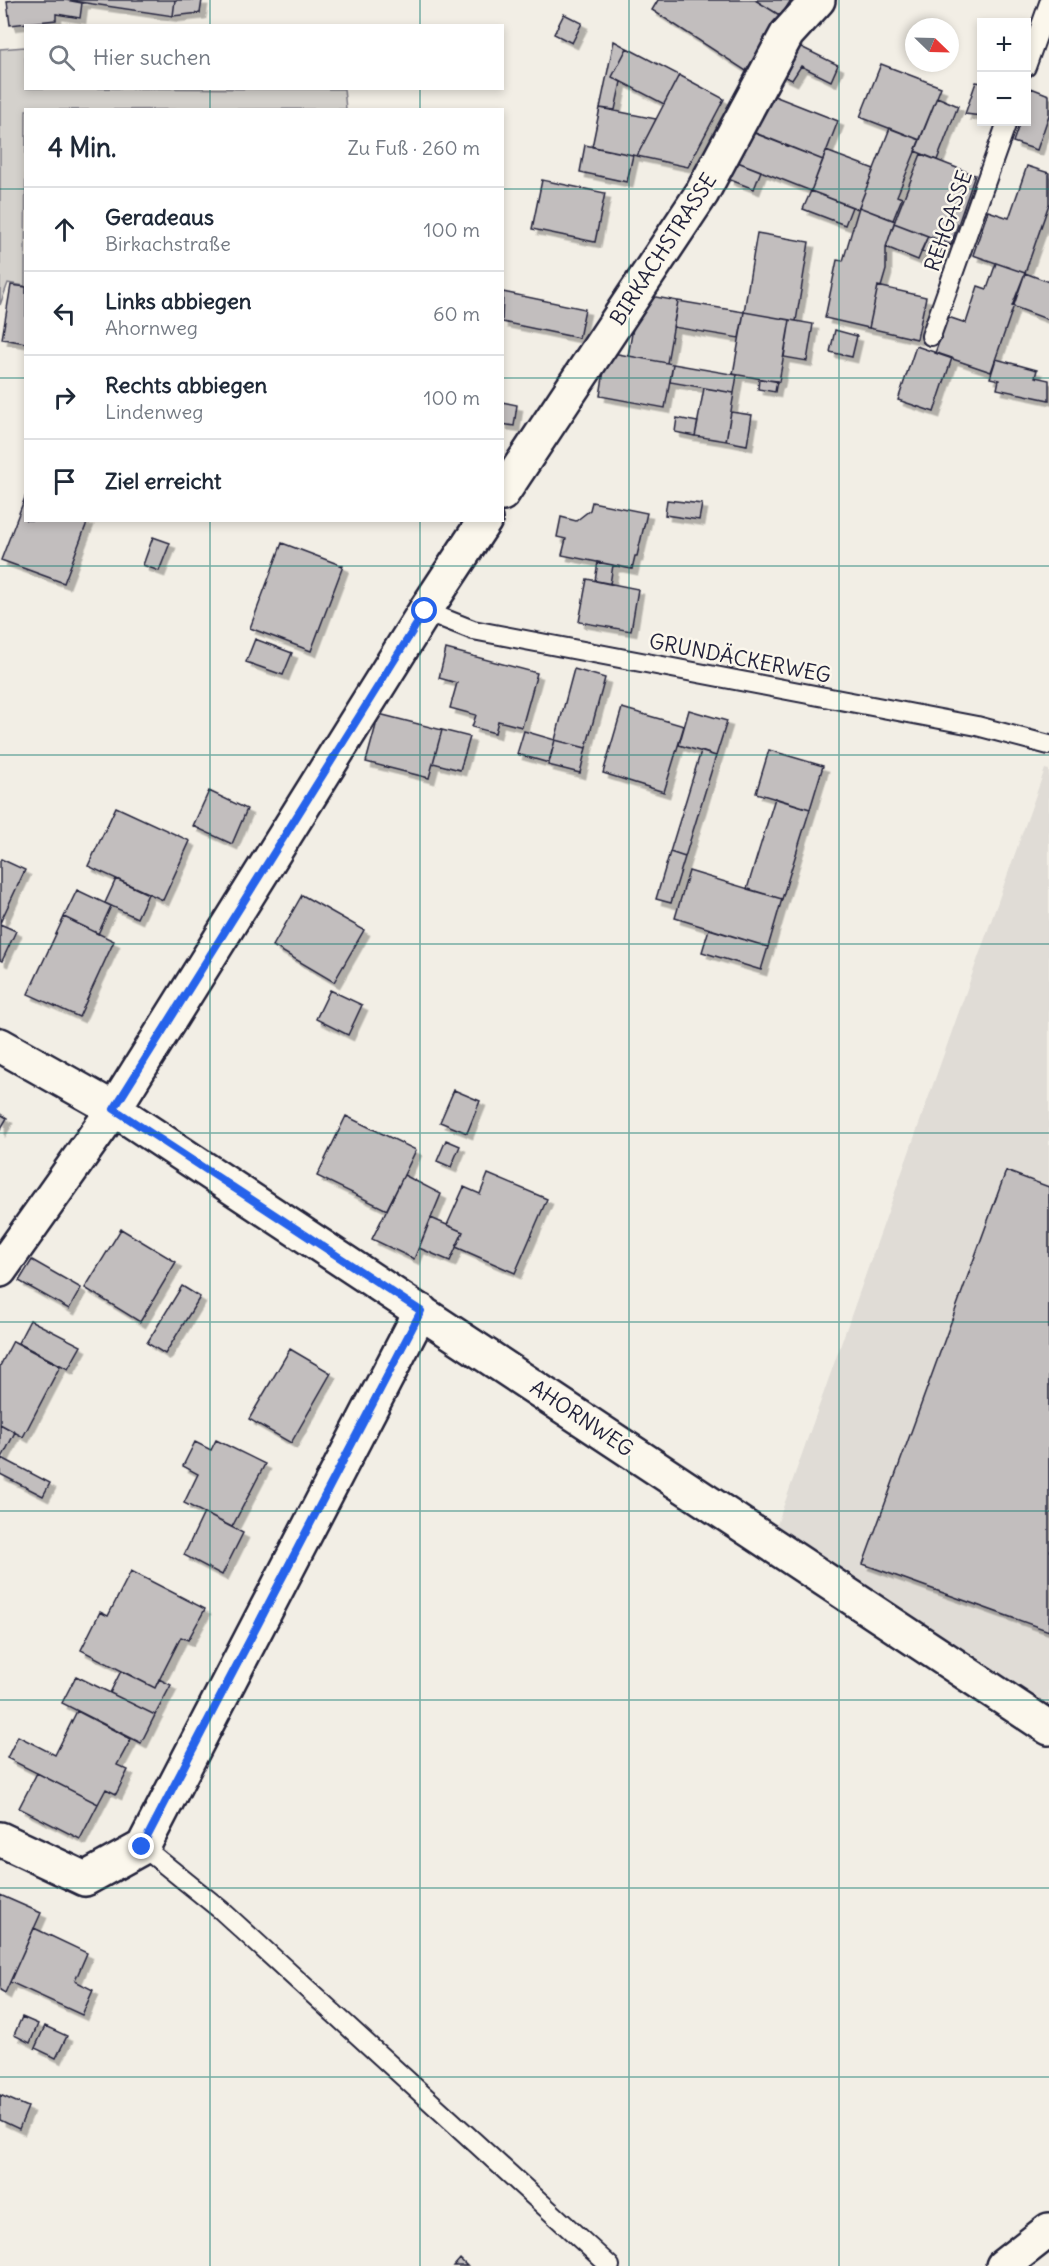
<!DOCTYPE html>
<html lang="de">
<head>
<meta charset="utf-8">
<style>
	:root { --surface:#fff; --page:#f6f6f7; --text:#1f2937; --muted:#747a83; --line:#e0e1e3 }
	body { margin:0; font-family:Delius,sans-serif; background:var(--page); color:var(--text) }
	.controls { position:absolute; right:18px; top:18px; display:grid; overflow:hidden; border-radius:0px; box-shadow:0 3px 9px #0003 }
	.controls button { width:54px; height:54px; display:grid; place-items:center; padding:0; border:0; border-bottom:2px solid var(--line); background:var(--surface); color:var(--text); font:30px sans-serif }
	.compass { position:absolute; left:905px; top:18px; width:54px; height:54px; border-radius:50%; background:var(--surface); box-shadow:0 3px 9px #0003; rotate:113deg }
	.stop { position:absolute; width:18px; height:18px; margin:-14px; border:4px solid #2563eb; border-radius:50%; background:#fff }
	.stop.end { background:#2563eb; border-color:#fff; box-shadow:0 2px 6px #0008 }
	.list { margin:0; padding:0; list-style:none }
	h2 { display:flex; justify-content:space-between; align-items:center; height:78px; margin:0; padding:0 24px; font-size:26px }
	h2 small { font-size:20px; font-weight:400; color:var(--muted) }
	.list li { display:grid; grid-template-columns:39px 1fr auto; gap:18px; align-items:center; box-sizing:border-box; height:84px; padding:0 24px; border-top:2px solid var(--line) }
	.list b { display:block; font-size:22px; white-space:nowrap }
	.list p { margin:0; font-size:20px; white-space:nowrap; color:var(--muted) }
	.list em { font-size:20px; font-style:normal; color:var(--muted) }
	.icon { flex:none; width:33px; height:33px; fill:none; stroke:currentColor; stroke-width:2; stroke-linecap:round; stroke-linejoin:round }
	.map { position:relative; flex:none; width:1049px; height:2266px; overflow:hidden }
	.search { position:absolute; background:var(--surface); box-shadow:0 3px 9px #0003; left:24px; top:24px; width:480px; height:66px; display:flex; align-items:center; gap:15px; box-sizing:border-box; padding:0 21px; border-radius:0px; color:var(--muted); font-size:22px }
	.panel { position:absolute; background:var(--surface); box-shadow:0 3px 9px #0003; left:24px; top:108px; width:480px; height:414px; border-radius:0px }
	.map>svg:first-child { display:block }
	.built { fill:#e0dcd6 }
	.green { fill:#d4d1cc; stroke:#7b7a84; stroke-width:1.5 }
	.building { fill:#c2bebe; stroke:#22223b; stroke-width:1.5; filter:url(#shadow) }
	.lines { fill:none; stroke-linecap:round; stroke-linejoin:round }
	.lane-casing { stroke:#22223b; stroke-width:22 }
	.street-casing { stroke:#22223b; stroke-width:38 }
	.lane { stroke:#fbf7ec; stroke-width:18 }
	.street { stroke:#fbf7ec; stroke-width:33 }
	.route { stroke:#2563eb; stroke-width:8 }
	.grid { fill:none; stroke:#0f766e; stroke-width:1.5; stroke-opacity:0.55 }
	.labels { text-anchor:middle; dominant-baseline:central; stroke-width:5; stroke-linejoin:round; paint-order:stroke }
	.street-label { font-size:21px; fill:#22223b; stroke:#fbf7ec }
</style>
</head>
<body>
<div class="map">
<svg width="1049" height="2266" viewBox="0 0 1049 2266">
	<defs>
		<filter id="shadow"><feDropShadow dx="5.5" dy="5.5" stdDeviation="0" flood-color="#0004"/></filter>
	</defs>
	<rect width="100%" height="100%" fill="#f2eee5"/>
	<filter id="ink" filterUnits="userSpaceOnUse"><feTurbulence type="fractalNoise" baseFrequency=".0167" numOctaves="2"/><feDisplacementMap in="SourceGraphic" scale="12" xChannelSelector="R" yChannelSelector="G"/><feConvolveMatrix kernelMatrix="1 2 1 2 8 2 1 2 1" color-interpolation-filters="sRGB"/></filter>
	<g filter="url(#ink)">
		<!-- built -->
		<path class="built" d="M1045,769L1049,770V1714L774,1533Z"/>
		<!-- green -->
		<path class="green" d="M25,47L26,88L344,89L346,109L26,110L25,286L8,283L0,305V49Z"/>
		<!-- building -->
		<path class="building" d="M16,0H66L82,3L80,18L56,14V20L10,25L7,1Z
			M66,0H175L173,16Z
			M175,0H202L200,13L173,16Z
			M658,0H755L781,16L746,71L652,10Z
			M755,0H791L781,16Z
			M564,14L582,23L572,43L554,34Z
			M614,41L627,48L612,77L621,82L615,110L600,108Z
			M797,45L838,65L831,81L801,66L792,80L777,73Z
			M627,48L679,75L664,104L612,77Z
			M881,64L941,87L920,140L860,117Z
			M679,75L724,99L688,167L637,156Z
			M976,82L982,83V116L965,114Z
			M1031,88L1049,95V115L1037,150L1013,142L1020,122H1026V102Z
			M764,92L838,121L823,160L749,131Z
			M937,97L958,106L937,160L915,151Z
			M600,108L656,119L637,156L592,147Z
			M890,128L920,140L897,196L902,198L893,220L859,207Z
			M748,130L823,160L811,191L735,161Z
			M585,145L633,155L627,182L580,172Z
			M826,151L874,169L858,209L811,191Z
			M921,154L975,175L951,245L894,223Z
			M735,161L761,171L754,189L728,179Z
			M1027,166L1049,173V204L1025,273L973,255L988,211L1009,218Z
			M542,180L605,193L595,242L532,229Z
			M811,191L852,207L845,225L803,209Z
			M859,207L895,221L886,247V270L881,287L878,286L869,328L825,318L837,260L843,261Z
			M894,223L928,236L918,260L886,247Z
			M757,233L809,242L796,321L744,312Z
			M928,236L951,245L934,256L921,251Z
			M996,263L1025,273L991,372L935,353L948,317L966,323L978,286L987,289Z
			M1025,273L1049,282V320L1012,306Z
			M11,285L26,287V343L2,339Z
			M878,286L926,297L917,339L869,328Z
			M503,292L585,309L579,338L502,322Z
			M639,294L678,301L667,363L628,356Z
			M678,301L744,312L739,338L673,327Z
			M744,312L790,320L779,382L733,374Z
			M790,320L813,324L807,361L784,357Z
			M835,330L857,336L852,357L830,352Z
			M916,346L952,358L934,412L898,400Z
			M607,352L673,364L665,408L600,396Z
			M996,359L1037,370L1035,377L1049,380V400L997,389L999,380L990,378Z
			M673,364L737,375L734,393L670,382Z
			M759,379L777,381L775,392L758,389Z
			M704,388L734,393L726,441L695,436Z
			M502,402L517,405L514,426L502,424Z
			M731,412L752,415L747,445L726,441Z
			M677,418L698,422L695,436L675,432Z
			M26,495V520H88L64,583L1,560Z
			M667,500L702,504L699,520L665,515Z
			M592,502L647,513L637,556H635L632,569L562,555L566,539L557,537L561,517L576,521L590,510Z
			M153,537L170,543L159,571L143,565Z
			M282,543L343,566L311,651L250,628Z
			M598,562L613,565L610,584L595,581Z
			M587,579L638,589L631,631L579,622Z
			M255,639L292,653L283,675L246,662Z
			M446,649L537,673L522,727L498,721L495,733L472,727L476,715L450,708L457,683L439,678Z
			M574,669L605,678L586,748L555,740Z
			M622,708L684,726L664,792L603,773Z
			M689,710L727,721L716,756L679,745Z
			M379,714L442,730L429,778L366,762Z
			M442,730L470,737L460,770L433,763Z
			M524,731L555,740L549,763L517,754Z
			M555,740L586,748L580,773L548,765Z
			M769,750L823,766L810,809L756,793Z
			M701,751L716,756L685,857L670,852Z
			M209,791L247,809L232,844L193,826Z
			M775,798L810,809L782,899L747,889Z
			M116,807L190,841L163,900L88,866Z
			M670,852L685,857L671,903L656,899Z
			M1,859L25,870L0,923V861Z
			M689,871L782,899L768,947L675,918Z
			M116,879L148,894L137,918L105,903Z
			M77,890L111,906L98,934L64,917Z
			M302,895L364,930L334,982L273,946Z
			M64,917L114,941L79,1017L28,994Z
			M0,924L16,931L2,961L0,960Z
			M709,929L768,947L761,970L702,952Z
			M330,990L362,1005L348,1035L316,1019Z
			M454,1090L480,1101L467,1133L440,1122Z
			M0,1114L7,1118L0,1130Z
			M346,1116L416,1150L387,1210L317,1176Z
			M446,1140L460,1146L451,1167L437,1161Z
			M1006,1171L1049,1187V1631L863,1564Z
			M488,1174L547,1199L515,1273L456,1247L463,1232L447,1225L464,1187L480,1194Z
			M404,1175L441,1194L414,1259L372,1239Z
			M431,1218L463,1232L450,1261L419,1248Z
			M121,1229L176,1262L140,1322L85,1288Z
			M32,1260L81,1288L69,1309L19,1281Z
			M182,1286L200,1297L165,1354L147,1343Z
			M30,1320L81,1346L68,1369L18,1343Z
			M13,1341L60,1366L23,1437L0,1424V1366Z
			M290,1349L331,1373L291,1443L249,1419Z
			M0,1424L15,1432L2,1458L0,1457Z
			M216,1440L265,1464L232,1527L184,1503L198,1474L183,1466L195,1442L211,1450Z
			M2,1458L50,1483L43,1496L0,1474V1462Z
			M204,1513L243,1533L222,1575L184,1555Z
			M131,1571L205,1609L188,1640L181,1637L155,1688L81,1650L100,1612L108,1616Z
			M121,1671L155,1688L159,1679L171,1685L155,1715L110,1693Z
			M76,1676L155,1715L141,1743L62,1703Z
			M77,1711L131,1739L117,1765L128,1770L116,1794L106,1789L98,1804L7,1758L18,1736L55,1755Z
			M37,1773L98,1804L80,1839L19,1808Z
			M0,1895L41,1913L5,1993L0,1990Z
			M34,1928L87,1953L75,1981L93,1990L82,2015L10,1982Z
			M22,2017L38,2024L30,2043L14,2035Z
			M45,2026L67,2036L56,2058L35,2048Z
			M0,2095L28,2107L19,2129L0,2120Z
			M460,2259L467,2266H454Z"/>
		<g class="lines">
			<defs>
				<path id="lane" d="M1026,67L1049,3
					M931,336L1007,122
					M425,611L473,630L977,726L1049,745
					M143,1847L221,1910L610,2266"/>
				<path id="street" d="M502,494L702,193L787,34L818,0
					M0,1045L114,1109L1049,1728
					M0,1270L114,1109L425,611L485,520
					M0,1839L85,1879L143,1847L421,1311
					M1003,2266L1049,2230"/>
			</defs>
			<!-- lane casing -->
			<use href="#lane" class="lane-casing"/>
			<!-- street casing -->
			<use href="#street" class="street-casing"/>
			<!-- lane -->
			<use href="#lane" class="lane"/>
			<!-- street -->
			<use href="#street" class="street"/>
		</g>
	</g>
	<g class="lines" filter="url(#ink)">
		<!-- route -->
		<path class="route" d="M142,1847L421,1311L114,1109L425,611"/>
	</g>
	<!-- grid -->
	<path class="grid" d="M210,0V26M420,0V26M629,0V2266M839,0V2266M210,88V110M420,88V110M0,189H26M502,189H1049M0,378H26M502,378H1049M210,520V2266M420,520V2266M0,566H1049M0,755H1049M0,944H1049M0,1133H1049M0,1322H1049M0,1511H1049M0,1700H1049M0,1888H1049M0,2077H1049"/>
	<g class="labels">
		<!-- street labels -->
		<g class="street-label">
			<text transform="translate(948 221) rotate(-71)">REHGASSE</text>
			<text transform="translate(663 249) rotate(-57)">BIRKACHSTRASSE</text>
			<text transform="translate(740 658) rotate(11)">GRUNDÄCKERWEG</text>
			<text transform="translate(582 1418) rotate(34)">AHORNWEG</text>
		</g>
	</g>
</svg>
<div class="controls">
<button>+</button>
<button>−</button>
</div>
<svg class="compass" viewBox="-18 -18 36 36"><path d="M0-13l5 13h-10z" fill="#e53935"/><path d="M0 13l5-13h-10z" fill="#747a83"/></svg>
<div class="stop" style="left:425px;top:611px"></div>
<div class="stop end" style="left:142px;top:1847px"></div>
<div class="search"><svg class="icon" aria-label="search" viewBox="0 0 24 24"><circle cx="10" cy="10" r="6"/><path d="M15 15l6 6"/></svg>Hier suchen</div>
<section class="panel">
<h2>4 Min.<small>Zu Fuß · 260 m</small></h2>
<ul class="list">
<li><svg class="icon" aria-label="ahead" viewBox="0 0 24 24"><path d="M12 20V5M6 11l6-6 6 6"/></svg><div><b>Geradeaus</b><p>Birkachstraße</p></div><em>100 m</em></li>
<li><svg class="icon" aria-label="left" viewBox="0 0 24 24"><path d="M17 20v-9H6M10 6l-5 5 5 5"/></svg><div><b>Links abbiegen</b><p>Ahornweg</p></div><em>60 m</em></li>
<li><svg class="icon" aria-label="right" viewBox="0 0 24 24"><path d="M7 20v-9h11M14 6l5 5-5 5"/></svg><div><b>Rechts abbiegen</b><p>Lindenweg</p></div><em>100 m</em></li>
<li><svg class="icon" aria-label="arrive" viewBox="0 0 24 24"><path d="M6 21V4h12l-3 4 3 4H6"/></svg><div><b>Ziel erreicht</b></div></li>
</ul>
</section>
</div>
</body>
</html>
